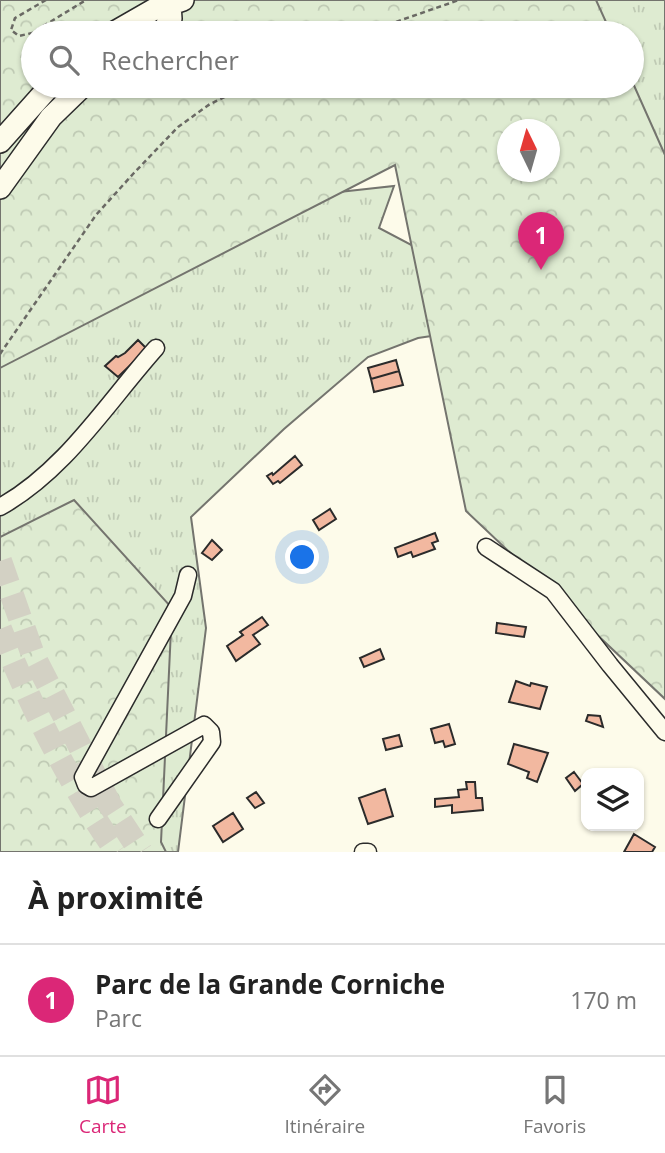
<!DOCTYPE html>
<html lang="fr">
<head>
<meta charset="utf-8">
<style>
	:root { --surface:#fff; --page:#f6f6f6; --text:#222; --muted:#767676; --line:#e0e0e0; --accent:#db2777 }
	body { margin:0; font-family:"Open Sans",sans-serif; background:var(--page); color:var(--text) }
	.controls { position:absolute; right:21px; bottom:21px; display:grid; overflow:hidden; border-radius:14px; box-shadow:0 2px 5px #0004 }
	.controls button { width:63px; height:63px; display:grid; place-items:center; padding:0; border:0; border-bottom:2px solid var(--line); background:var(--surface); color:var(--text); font:35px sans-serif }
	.compass { position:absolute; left:497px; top:119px; width:63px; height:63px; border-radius:50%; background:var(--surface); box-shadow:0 2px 5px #0004; rotate:355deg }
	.you { position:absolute; left:303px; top:558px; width:24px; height:24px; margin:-18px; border:5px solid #fff; border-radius:50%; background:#1a73e8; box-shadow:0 0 0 10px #1a73e833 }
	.badge { display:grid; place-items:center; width:46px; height:46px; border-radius:50%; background:var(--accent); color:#fff; font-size:23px; font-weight:700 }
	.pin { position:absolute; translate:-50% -58px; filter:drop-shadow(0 2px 4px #0008) }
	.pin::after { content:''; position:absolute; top:37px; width:24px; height:21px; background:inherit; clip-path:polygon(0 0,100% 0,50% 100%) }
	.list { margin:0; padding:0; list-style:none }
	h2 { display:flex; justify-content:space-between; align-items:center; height:91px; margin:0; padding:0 28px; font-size:30px }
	h2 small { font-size:23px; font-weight:400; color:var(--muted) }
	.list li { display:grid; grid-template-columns:46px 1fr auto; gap:21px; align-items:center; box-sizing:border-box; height:112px; padding:0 28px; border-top:2px solid var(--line) }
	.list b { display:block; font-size:26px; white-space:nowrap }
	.list p { margin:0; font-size:23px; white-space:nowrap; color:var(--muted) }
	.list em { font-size:23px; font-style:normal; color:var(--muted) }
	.icon { flex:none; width:38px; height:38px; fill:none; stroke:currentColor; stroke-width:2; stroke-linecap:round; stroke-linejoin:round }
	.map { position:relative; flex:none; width:665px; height:852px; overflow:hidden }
	.search { position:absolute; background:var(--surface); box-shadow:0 2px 5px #0004; left:21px; right:21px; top:21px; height:77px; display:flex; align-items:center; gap:18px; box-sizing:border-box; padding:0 24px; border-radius:38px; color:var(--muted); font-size:26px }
	.sheet { height:203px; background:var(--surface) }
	nav { display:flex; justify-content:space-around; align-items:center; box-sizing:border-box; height:98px; border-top:2px solid var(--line); background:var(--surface); font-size:19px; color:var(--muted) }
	nav a { display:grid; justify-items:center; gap:4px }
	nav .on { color:var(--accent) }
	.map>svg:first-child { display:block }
	.grass { fill:url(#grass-tufts); stroke:#74746e; stroke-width:2 }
	.park { fill:url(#park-crowns); stroke:#74746e; stroke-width:2; fill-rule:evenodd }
	.building { fill:#f2b8a0; stroke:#2b2b2b; stroke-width:2 }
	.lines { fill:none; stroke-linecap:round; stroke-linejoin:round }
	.highway-tunnel { stroke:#d3d1c4; stroke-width:24; stroke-dasharray:24 12; stroke-linecap:butt }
	.minor-casing { stroke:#2b2b2b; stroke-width:19 }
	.major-casing { stroke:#2b2b2b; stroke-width:24 }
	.path { stroke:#6a6964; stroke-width:2.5; stroke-dasharray:5 3.5; stroke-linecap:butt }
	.minor { stroke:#fdfbea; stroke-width:16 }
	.major { stroke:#fdfbea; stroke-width:21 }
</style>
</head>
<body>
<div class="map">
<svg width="665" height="852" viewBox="0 0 665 852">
	<defs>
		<pattern id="grass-tufts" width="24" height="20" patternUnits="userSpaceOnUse" patternTransform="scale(1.75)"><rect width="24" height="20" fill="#deebd1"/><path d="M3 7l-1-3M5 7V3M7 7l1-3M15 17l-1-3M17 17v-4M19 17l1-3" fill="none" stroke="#bfcab4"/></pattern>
		<pattern id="park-crowns" width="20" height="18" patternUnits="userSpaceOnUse" patternTransform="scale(1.75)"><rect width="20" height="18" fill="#deebd1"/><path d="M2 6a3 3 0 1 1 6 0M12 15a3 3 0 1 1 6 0" fill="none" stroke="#bfcab4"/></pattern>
	</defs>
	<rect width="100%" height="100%" fill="#fdfbea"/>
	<!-- grass -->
	<path class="grass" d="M0,0L33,33V86L312,195L394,186L379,228L421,250L479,329L418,338L368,357L284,429L191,517L206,628L178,852H0Z
		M582,0H665V220L632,86V33H594Z"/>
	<!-- park -->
	<path class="park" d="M0,0H596L611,33H33V86H632V81L665,155V699L466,511L395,165L0,368ZM508,130H550V172H508Z
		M74,500L172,608L161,842L166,852H0V537Z"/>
	<!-- building -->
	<path class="building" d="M138,340L147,349L118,377L105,366L116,356L118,357L125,353Z
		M396,360L399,371L371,379L368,368Z
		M399,371L403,385L374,392L371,379Z
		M295,456L302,465L280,483L278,481L273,484L267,476L272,473L273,475Z
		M330,509L336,519L319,530L313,520Z
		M435,533L438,541L432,543L435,549L413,557L411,552L398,557L395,548Z
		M212,540L222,550L212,560L202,553Z
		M262,617L268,625L253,635L260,644L236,661L227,646L243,635L240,632Z
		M497,623L526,627L524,637L496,633Z
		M380,649L384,659L364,667L360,658Z
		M516,681L530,686L531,683L547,687L540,709L509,702Z
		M588,715L600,716L603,727L586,721Z
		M449,724L455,744L445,747L443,741L435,743L431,729Z
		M399,735L402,746L386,750L383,739Z
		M514,744L548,753L537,782L527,778L529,772L508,764Z
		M574,772L583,784L575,791L566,778Z
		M466,782H475L476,798H482L483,810L452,813V805L435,807V799L459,797L458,790L467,789Z
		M385,789L393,816L368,824L359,798Z
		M256,792L264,803L255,808L247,798Z
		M233,813L243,829L223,842L213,826Z
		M634,834L655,847L652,852H624Z"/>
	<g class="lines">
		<!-- highway-tunnel -->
		<path class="highway-tunnel" d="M0,561L33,655L110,805L141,852
			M0,629C31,707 69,783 117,852"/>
		<defs>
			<path id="minor" d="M0,507C65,471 107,403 156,348
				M486,547L553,591L610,665L665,732
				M158,819L212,742L211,732L204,725L91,788L86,785L83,777L183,596L188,575
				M363,852H368"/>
			<path id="major" d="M113,33L153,10L183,0
				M161,33L171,19L170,4
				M0,142L50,86
				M0,188L51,117L83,86"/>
		</defs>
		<!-- minor casing -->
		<use href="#minor" class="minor-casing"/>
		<!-- major casing -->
		<use href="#major" class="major-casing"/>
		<!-- path -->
		<path class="path" d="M46,0L15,18L11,30L19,36L32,33L86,0
			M364,33L459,0
			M0,354L96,215L133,174L178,127L210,104L248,86"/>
		<!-- minor -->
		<use href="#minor" class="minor"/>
		<!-- major -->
		<use href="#major" class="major"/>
	</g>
</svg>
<div class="controls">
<button><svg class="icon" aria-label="layers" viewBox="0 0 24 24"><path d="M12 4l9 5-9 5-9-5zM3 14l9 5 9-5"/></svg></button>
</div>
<svg class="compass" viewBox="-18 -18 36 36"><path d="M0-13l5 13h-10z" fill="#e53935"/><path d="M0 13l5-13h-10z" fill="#767676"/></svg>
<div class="you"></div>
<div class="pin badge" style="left:541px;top:270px">1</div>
<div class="search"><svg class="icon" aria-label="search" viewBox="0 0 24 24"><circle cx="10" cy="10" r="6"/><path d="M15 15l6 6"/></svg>Rechercher</div>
</div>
<section class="sheet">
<h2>À proximité<small></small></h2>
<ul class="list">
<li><span class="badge">1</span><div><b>Parc de la Grande Corniche</b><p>Parc</p></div><em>170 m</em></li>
</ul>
</section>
<nav>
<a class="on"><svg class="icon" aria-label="map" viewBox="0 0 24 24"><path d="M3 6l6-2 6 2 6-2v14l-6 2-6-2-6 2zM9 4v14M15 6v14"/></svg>Carte</a>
<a><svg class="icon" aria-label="directions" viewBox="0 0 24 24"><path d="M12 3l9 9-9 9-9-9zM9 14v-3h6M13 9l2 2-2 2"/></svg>Itinéraire</a>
<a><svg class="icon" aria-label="saved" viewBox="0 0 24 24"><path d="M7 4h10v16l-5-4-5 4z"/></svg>Favoris</a>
</nav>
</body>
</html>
